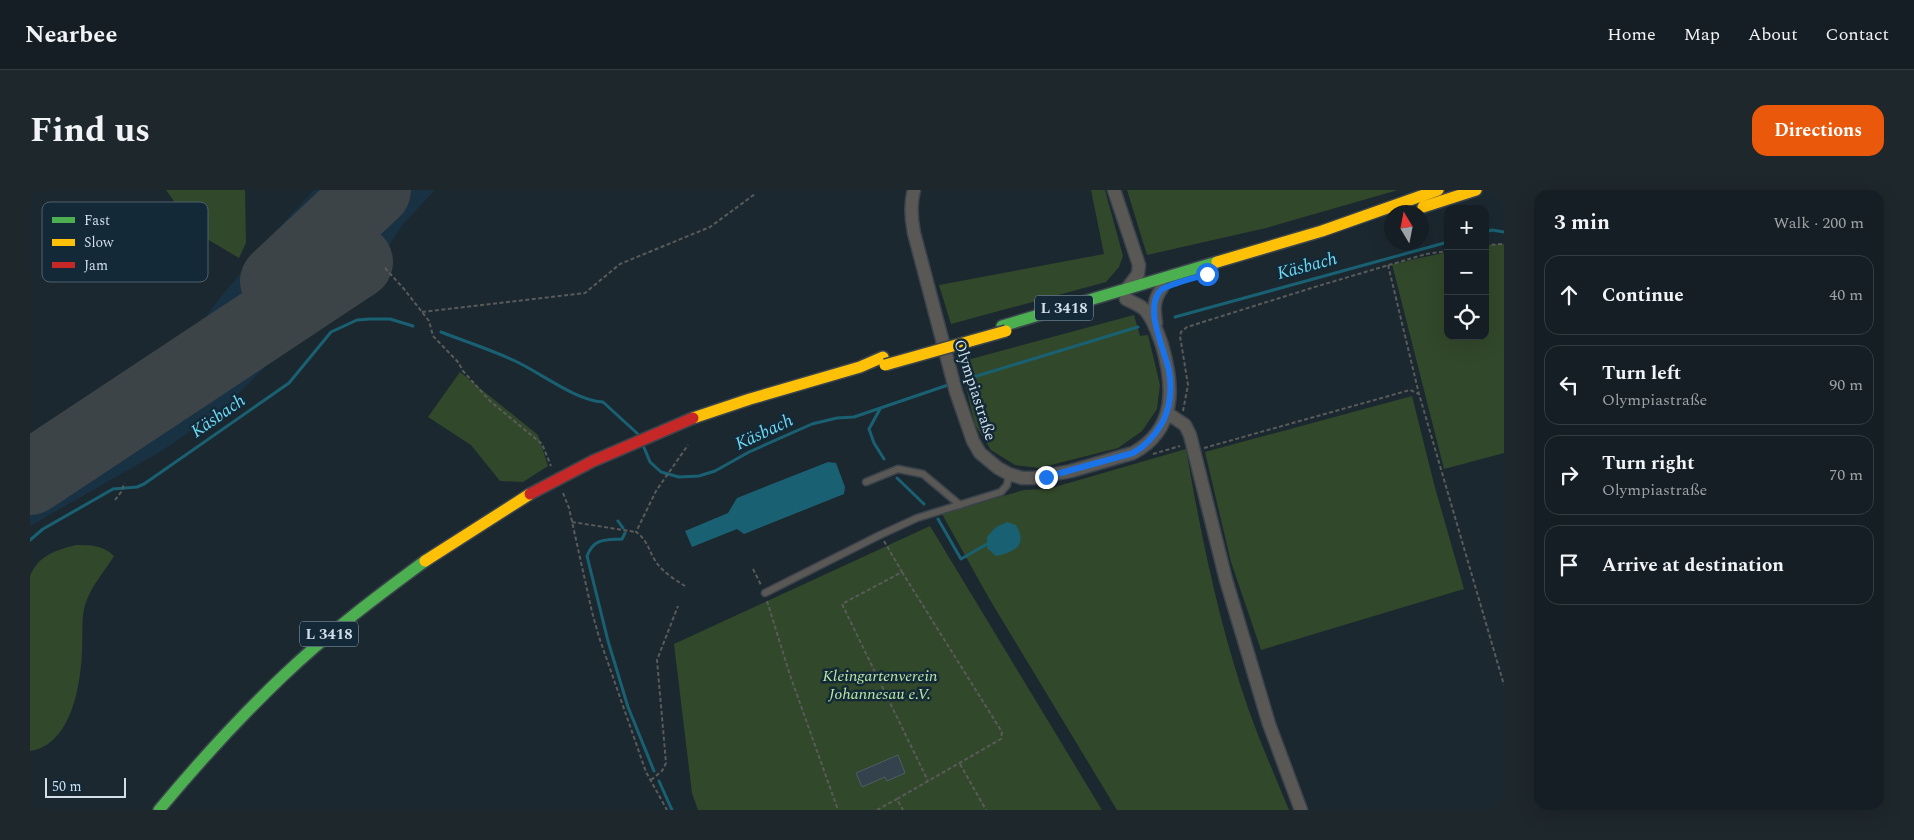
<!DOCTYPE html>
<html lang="en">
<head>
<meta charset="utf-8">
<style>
	:root { --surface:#151e24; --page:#1e272c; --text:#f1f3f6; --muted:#9da2a6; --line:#343c41; --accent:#ea580c }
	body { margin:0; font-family:Spectral,serif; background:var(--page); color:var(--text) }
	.controls { position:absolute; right:15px; top:15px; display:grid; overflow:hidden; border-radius:10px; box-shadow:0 5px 20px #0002 }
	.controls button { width:45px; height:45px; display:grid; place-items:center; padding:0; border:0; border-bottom:1px solid var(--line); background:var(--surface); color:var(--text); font:25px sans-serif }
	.compass { position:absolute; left:1354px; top:15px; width:45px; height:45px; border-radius:50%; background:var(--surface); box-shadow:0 5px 20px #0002; rotate:350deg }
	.scale { position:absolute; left:15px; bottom:12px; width:81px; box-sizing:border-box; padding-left:5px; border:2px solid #d2dfe9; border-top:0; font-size:14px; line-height:18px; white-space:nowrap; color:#d2dfe9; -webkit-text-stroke:4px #142938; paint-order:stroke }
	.stop { position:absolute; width:15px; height:15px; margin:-11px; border:4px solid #1a73e8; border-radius:50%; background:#fff }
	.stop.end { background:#1a73e8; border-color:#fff; box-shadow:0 1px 5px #0008 }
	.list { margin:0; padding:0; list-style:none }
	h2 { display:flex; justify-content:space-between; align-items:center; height:65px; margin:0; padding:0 20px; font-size:21px }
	h2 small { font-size:16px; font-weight:400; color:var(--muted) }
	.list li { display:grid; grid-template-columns:32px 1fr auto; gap:15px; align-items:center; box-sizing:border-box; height:80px; margin:0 10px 10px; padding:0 10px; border:1px solid var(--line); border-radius:15px }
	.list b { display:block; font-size:19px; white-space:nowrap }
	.list p { margin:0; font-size:16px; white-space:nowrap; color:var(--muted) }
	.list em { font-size:16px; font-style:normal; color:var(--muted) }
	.icon { flex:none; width:28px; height:28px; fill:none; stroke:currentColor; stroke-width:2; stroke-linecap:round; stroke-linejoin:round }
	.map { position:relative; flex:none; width:1474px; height:620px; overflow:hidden; border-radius:15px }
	header { display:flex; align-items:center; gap:30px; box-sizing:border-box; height:70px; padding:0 25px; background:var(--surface); border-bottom:1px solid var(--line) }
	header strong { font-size:24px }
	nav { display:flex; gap:28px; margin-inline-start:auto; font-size:18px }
	.intro { display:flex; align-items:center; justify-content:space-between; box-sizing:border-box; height:120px; padding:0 30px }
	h1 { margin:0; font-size:35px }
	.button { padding:12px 22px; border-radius:15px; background:var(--accent); color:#fff; font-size:18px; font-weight:700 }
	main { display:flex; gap:30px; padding:0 30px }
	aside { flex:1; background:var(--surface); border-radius:15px; box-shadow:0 5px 20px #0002 }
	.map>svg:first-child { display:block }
	.built { fill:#183244 }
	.green { fill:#32482a }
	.water { fill:#196172 }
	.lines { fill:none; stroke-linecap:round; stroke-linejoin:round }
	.stream { stroke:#196172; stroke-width:3 }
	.runway { stroke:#3c4448; stroke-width:74 }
	.building { fill:#34424d; stroke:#525c63 }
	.lane-casing { stroke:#3b444c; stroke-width:9 }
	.street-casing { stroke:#3b444c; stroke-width:15 }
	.fast-casing { stroke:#3b444c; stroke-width:14 }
	.slow-casing { stroke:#3b444c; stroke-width:14 }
	.path { stroke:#595b5a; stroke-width:2; stroke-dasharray:4 2.5; stroke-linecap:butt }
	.lane { stroke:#5a5855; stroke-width:6 }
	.street { stroke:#5a5855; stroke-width:12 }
	.fast { stroke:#4caf50; stroke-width:11 }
	.slow { stroke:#ffc107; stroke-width:11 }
	.slow-bridge-casing { stroke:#3b444c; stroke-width:14; stroke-linecap:butt }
	.jam-bridge-casing { stroke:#3b444c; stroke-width:14; stroke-linecap:butt }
	.slow-bridge { stroke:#ffc107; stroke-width:11 }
	.jam-bridge { stroke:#c62828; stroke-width:11 }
	.route { stroke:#1a73e8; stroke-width:6 }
	.labels { text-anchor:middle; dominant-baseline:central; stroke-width:5; stroke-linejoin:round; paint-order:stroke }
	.shield { fill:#142938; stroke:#99a8b4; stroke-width:1 }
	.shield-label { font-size:15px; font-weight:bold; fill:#d2dfe9 }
	.street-label { font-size:16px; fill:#d2dfe9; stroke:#142938 }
	.park-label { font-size:16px; font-style:italic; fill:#bae9a2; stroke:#142938 }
	.water-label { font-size:18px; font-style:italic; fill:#6edbf5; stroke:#142938 }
	.key { fill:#142938; stroke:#4d606d; stroke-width:1 }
	.key-label { font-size:14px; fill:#d2dfe9 }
</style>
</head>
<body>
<header>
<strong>Nearbee</strong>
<nav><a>Home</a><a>Map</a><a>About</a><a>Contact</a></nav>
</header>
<div class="intro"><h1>Find us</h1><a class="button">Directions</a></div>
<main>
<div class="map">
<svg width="1474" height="620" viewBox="0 0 1474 620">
	<rect width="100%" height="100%" fill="#1c2830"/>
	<!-- built -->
	<path class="built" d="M284,0H405L373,34L353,65L346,92L274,138L195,217L133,260L0,336V260L150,162L189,109L245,42Z"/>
	<!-- green -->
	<path class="green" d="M136,0H215L216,53L209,68L167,43Z
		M1061,0H1075L1093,66L1089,77L1076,92L921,134L909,95L1074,64Z
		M1097,0H1368L1236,38L1117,65Z
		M1474,54V263L1414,279L1362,74L1418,62V146H1455V55Z
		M1104,125L1110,146L1118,145L1130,195L1127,219L1112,241L1088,258L1009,278L985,275L961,260L945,235L930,172Z
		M430,182L508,245L518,276L493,292L470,291L441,255L398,227Z
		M1382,206L1404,294L1434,399L1231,460L1201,372L1175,262Z
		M1156,259C1171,346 1189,434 1218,518C1230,552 1245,586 1259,620H1087L960,410L912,324L994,300L1018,299Z
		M900,336L1072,620H668L662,603L644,454Z
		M46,355C61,355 73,355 84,366C74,382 61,396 55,415C51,429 53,445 52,460C51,493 42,555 0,561V386C8,366 25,360 46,355Z"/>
	<!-- water -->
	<path class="water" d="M798,272L806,273L815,297L814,304L714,344L707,339L662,357L655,341L698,323L707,308Z
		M977,332L986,335C998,355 985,362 966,366L957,358V347L966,337Z"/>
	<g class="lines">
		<!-- stream -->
		<path class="stream" d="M1455,42L1462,40L1474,42
			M1145,127L1418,52
			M411,142C434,151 459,159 483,170C510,182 544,210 573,212L609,245
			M927,192L1108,137
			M850,219L839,239L844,253L854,269
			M613,255L620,272L631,282L649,287L669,286L685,281L719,262L782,234L807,228L824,227L921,194
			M867,288L894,314
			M908,329L931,369L957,354
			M588,331L593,338
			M595,343L592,349C575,350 564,348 557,366L578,451L598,517L624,581
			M0,350L13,339L83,299L107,297L114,294L259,193L301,142L327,130L340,129H360L383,136
			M629,591L642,620"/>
		<!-- runway -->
		<path class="runway" d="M247,91L344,0
			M0,288L326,72"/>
	</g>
	<!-- building -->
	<path class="building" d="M868,565L875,583L857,591L855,587L832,597L826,583Z"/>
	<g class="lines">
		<defs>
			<path id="lane" d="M836,292L868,279L893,284L930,315
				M735,403L850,345L887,328L971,302L977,295L979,284"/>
			<path id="street" d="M884,0C880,14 881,28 884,43L926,202L943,251L950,263L968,278L979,284L992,288H1004L1041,281L1103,263C1147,239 1144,196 1132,155C1128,144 1124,130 1116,121C1111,115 1103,113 1096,109
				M1084,0L1109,75L1108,84L1096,100
				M1126,133C1124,119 1123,110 1132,98
				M1137,223L1155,235L1160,245L1196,390L1239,534L1271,620"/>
			<path id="fast" d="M972,136L1187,72
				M129,620C168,573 209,528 253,486C297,444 346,407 395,371"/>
			<path id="slow" d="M1393,17L1446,0
				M1187,72L1292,41L1408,0
				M663,228L720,209L830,177L853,167
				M395,371L500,304"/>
		</defs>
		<!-- lane casing -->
		<use href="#lane" class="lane-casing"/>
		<!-- street casing -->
		<use href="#street" class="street-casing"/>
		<!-- fast casing -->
		<use href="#fast" class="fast-casing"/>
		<!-- slow casing -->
		<use href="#slow" class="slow-casing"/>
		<!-- path -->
		<path class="path" d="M1455,55L1474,54
			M1358,75L1389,204
			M355,78L374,99L399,131L403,146L428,172L433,181L460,211L512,254L521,276
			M392,122L555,103L590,74L680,37L725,4
			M1153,221L1158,195L1150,146L1151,142L1157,137L1288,96L1396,64L1418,61
			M1174,258L1380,200L1389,204L1474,495
			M1123,264L1150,256
			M533,303L539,318L562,422L569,447L616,582L637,620
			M85,310L92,301L94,293
			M542,332L606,342
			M854,351L872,382L812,414L898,591
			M723,379L731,395
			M872,382L972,542L971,549L867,609L873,620
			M655,396C645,390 633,382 626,372C619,362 618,350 606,342L626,301L658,255
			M737,411L760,485L808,620
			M930,574L956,620
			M621,590L632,581L636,573L627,470L648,416
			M847,620L867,609"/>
		<!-- lane -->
		<use href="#lane" class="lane"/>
		<!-- street -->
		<use href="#street" class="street"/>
		<!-- fast -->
		<use href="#fast" class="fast"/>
		<!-- slow -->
		<use href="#slow" class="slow"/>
		<defs>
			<path id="slow-bridge" d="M855,175L976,141"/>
			<path id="jam-bridge" d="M500,304L563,271L663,228"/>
		</defs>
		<!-- slow-bridge casing -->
		<use href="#slow-bridge" class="slow-bridge-casing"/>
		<!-- jam-bridge casing -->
		<use href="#jam-bridge" class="jam-bridge-casing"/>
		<!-- slow-bridge -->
		<use href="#slow-bridge" class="slow-bridge"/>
		<!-- jam-bridge -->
		<use href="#jam-bridge" class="jam-bridge"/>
	</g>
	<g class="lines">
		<!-- route -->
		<path class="route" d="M1016,287L1103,263C1116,256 1125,245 1132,233C1141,216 1142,199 1139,181C1135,160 1113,118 1131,100C1136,95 1168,87 1177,84"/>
	</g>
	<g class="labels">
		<!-- shield labels -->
		<g class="shield">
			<rect x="1005" y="105.5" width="58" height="25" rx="4"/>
			<rect x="270" y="431.5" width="58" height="25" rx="4"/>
		</g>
		<g class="shield-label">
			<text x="1034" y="118">L 3418</text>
			<text x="299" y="444">L 3418</text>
		</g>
		<!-- street labels -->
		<g class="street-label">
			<text transform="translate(945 200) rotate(72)">Olympiastraße</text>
		</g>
		<!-- park labels -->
		<g class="park-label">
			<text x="850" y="486">Kleingartenverein<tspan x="850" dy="18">Johannesau e.V.</tspan></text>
		</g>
		<!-- water labels -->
		<g class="water-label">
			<text transform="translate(1277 76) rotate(-15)">Käsbach</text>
			<text transform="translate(188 226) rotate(-35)">Käsbach</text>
			<text transform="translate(734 242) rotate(-25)">Käsbach</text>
		</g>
	</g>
	<!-- legend -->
	<rect x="12" y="12" width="166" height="80" rx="8" class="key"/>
	<rect x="22" y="27" width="23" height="6" fill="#4caf50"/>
	<rect x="22" y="49" width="23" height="7" fill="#ffc107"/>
	<rect x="22" y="72" width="23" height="6" fill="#c62828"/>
	<g class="key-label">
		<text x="54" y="35">Fast</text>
		<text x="54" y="57">Slow</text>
		<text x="54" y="80">Jam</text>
	</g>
</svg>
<div class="controls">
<button>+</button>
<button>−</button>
<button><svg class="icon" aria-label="locate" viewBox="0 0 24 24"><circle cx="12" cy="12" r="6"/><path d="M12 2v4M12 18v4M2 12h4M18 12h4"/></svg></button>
</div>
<svg class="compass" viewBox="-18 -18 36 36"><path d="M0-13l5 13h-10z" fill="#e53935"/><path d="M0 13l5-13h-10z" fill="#9da2a6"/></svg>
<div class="scale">50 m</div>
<div class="stop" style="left:1177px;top:84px"></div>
<div class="stop end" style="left:1016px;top:287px"></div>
</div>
<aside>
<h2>3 min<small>Walk · 200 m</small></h2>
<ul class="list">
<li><svg class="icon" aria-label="ahead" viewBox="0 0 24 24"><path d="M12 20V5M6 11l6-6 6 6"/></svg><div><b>Continue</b></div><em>40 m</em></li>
<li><svg class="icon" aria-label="left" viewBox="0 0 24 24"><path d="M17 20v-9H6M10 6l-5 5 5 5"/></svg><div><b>Turn left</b><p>Olympiastraße</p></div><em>90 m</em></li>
<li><svg class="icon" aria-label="right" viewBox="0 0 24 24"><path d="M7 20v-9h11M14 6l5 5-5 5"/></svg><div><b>Turn right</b><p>Olympiastraße</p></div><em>70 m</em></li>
<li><svg class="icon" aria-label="arrive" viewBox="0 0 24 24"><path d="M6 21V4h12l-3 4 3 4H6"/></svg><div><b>Arrive at destination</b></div></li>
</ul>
</aside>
</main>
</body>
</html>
